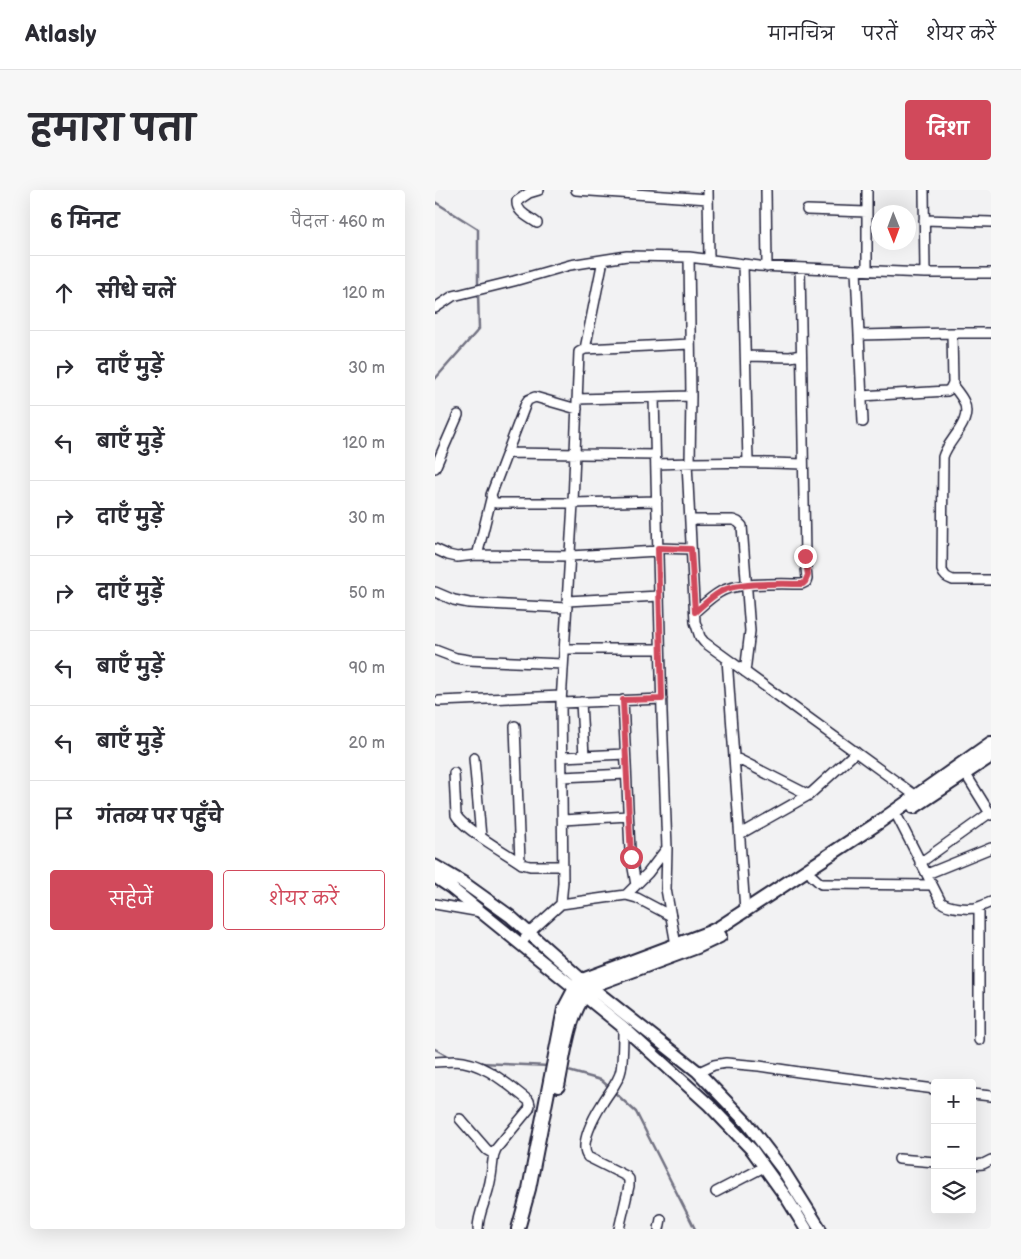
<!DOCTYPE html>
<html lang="hi">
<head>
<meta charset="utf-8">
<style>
	:root { --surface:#fff; --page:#f7f7f7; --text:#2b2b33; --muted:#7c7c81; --line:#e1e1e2; --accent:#d1495b }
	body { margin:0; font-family:"Balsamiq Sans","Playpen Sans Deva",sans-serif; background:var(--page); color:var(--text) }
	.controls { position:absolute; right:15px; bottom:15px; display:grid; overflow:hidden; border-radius:5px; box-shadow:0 5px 20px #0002 }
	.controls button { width:45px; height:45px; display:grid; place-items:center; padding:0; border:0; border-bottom:1px solid var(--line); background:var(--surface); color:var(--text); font:25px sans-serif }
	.compass { position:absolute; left:436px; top:15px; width:45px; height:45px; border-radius:50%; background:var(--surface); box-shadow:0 5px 20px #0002; rotate:179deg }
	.stop { position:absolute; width:15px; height:15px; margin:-11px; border:4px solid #d1495b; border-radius:50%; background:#fff }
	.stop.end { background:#d1495b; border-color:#fff; box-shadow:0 1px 5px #0008 }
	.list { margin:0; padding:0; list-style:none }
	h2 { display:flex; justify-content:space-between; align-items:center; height:65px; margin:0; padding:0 20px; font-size:21px }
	h2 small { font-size:16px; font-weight:400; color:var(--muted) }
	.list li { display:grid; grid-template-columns:32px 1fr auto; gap:15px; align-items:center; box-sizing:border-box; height:75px; padding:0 20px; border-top:1px solid var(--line) }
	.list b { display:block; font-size:19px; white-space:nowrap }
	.list em { font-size:16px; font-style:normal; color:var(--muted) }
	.actions { display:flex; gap:10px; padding:15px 20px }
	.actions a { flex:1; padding:11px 0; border:1px solid var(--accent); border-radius:5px; text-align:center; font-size:18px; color:var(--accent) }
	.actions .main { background:var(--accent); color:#fff }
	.icon { flex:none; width:28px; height:28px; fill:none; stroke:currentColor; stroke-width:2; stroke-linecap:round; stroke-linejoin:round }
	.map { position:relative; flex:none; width:556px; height:1039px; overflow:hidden; border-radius:5px }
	header { display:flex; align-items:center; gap:30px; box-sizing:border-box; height:70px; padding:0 25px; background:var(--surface); border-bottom:1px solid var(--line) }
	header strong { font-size:24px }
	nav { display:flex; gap:28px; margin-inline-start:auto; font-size:18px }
	.intro { display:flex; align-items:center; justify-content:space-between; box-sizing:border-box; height:120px; padding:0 30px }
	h1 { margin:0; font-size:35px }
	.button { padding:12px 22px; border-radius:5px; background:var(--accent); color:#fff; font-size:18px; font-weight:700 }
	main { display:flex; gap:30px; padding:0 30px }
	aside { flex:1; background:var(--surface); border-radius:5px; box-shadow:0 5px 20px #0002 }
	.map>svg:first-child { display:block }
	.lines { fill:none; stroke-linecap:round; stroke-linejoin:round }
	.stream { stroke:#727282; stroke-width:2.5 }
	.minor-casing { stroke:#22223b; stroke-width:12 }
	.major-casing { stroke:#22223b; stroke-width:15 }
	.highway-casing { stroke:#22223b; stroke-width:16 }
	.minor { stroke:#fff; stroke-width:9 }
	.major { stroke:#fff; stroke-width:11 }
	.highway { stroke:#fff; stroke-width:12 }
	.route { stroke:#d1495b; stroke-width:6 }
</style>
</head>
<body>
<header>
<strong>Atlasly</strong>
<nav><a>मानचित्र</a><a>परतें</a><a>शेयर करें</a></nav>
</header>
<div class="intro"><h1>हमारा पता</h1><a class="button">दिशा</a></div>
<main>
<aside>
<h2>6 मिनट<small>पैदल · 460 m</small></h2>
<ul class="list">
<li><svg class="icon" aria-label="ahead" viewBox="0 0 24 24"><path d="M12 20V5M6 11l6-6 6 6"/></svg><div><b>सीधे चलें</b></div><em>120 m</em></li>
<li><svg class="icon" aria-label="right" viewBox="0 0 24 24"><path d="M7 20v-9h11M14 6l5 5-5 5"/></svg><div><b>दाएँ मुड़ें</b></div><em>30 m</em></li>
<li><svg class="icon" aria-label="left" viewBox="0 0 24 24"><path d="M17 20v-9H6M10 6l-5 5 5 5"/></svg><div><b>बाएँ मुड़ें</b></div><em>120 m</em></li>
<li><svg class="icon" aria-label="right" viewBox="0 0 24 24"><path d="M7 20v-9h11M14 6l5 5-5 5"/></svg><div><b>दाएँ मुड़ें</b></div><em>30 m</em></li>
<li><svg class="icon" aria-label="right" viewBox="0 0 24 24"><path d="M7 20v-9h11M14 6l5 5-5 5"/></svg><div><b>दाएँ मुड़ें</b></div><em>50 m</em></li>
<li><svg class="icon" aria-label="left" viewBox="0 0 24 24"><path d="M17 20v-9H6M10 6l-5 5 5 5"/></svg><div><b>बाएँ मुड़ें</b></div><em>90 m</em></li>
<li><svg class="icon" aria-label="left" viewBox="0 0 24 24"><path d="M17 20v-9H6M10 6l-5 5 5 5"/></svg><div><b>बाएँ मुड़ें</b></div><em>20 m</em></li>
<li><svg class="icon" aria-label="arrive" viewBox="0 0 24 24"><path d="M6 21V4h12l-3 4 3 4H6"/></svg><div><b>गंतव्य पर पहुँचे</b></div></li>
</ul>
<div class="actions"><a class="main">सहेजें</a><a>शेयर करें</a></div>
</aside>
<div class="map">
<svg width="556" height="1039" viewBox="0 0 556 1039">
	<rect width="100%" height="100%" fill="#f2f2f3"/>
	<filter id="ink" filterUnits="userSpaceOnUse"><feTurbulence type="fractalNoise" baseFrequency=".02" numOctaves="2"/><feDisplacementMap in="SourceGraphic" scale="10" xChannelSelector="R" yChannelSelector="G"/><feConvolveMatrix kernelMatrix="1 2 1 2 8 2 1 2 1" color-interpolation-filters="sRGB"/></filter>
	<g filter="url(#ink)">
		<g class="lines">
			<!-- stream -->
			<path class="stream" d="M0,12L43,39V96
				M0,189L44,139L43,102
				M0,859L16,868
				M45,873L115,876
				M130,880L166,890L175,898
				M179,902L201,922L260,1039"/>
			<defs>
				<path id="minor" d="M141,0L273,9
					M273,0L274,69
					M331,0L332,77
					M489,0L490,83
					M372,20L432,22
					M489,30L556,32
					M102,33C94,27 81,22 82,11L94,3L104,0
					M254,67L256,206L255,272
					M308,74L313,272
					M421,80L428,232
					M432,80V0
					M0,118L18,106L79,91L135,75L192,66L254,67L324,76L490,83H556
					M424,145L517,143H556
					M150,159L168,70
					M311,166L355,167L366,165
					M518,196C522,201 527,207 529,212C538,233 513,249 508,267L507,380C509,386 512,388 518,390H556
					M426,206L512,201L515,199L518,193L517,143
					M219,207L227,523L232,658L231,699L241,755
					M142,209L256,206
					M142,219L100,207L93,210L91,213L56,305L58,311L61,313H138L222,311
					M72,263L220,265
					M252,273L260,432L265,447L269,452L481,606
					M221,274C270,272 319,272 368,274
					M0,278L23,225
					M255,330H298L303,332L307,336L315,441L310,482
					M223,358L256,359
					M0,359L13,365L22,367L41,365L135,366L223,361
					M43,362L56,309
					M0,402L19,410L34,413L132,418
					M132,411L224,406
					M260,422C268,415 276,407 285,402C302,392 347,394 367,394L371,392L372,389L370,366L365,78
					M129,459H225
					M0,460L21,468L34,470L128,474
					M292,469L310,720
					M188,510L195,661L201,695
					M4,511L126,506
					M146,512L149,566
					M126,513L227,509
					M80,536L85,672
					M127,567L190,564
					M299,567L374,605
					M39,568L46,647
					M19,583L21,625C28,639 73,664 87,674L95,676H128
					M530,583L556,625
					M127,587L191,584
					M463,628L506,712C513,718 531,719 540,718C545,717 551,714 556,712
					M128,630L193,626
					M305,644L374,605L421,562
					M485,673L556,622
					M492,684L556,658
					M377,686L386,694H390L497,695
					M191,705L213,683L232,658
					M0,714L46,722
					M126,714L191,705L202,708L236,726
					M86,754L94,743L126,714L128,693L126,513L138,313L144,162L150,159L255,154
					M544,850V717
					M0,872C6,872 13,871 20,871C49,872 72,894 94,911L95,915L94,919L61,959L59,964C57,974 57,986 54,996C51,1011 43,1023 43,1039
					M264,882L279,875L291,873L324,876L364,882L500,899
					M537,904L556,906
					M25,929L52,960L59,964
					M464,969L500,972
					M537,975L548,974L556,970
					M281,1002L329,977
					M184,1039L194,996V989L191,986L153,967C143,955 160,925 167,914C173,903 184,892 186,880C188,868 188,850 188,837
					M224,1039L226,1029"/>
				<path id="major" d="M0,676L29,693L75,726L147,790L262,881L312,933L348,980L385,1039
					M0,687L15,697L188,837L274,915L317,960L353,1010L371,1039"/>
				<path id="highway" d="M479,617L556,566
					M123,896C128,873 131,844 140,823C144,813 150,804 156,796L262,757L285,746
					M83,1039L94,999L129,819L140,798L147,790L275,742L285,737L440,635L556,553"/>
			</defs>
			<!-- minor casing -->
			<use href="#minor" class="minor-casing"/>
			<!-- major casing -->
			<use href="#major" class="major-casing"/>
			<!-- highway casing -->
			<use href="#highway" class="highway-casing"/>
			<!-- minor -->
			<use href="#minor" class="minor"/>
			<!-- major -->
			<use href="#major" class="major"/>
			<!-- highway -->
			<use href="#highway" class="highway"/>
		</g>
	</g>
	<g class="lines" filter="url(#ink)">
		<!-- route -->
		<path class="route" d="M196,667L188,510L227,509L223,358L256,359L260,422C268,415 276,407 285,402C302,392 347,394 368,394L370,392L373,385L370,366"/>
	</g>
</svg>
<div class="controls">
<button>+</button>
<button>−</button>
<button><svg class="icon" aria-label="layers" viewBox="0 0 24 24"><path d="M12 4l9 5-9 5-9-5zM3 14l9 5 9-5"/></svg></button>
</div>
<svg class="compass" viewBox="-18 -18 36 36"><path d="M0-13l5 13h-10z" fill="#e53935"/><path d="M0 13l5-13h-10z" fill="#7c7c81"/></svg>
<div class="stop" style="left:196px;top:667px"></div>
<div class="stop end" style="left:370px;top:366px"></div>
</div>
</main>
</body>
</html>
